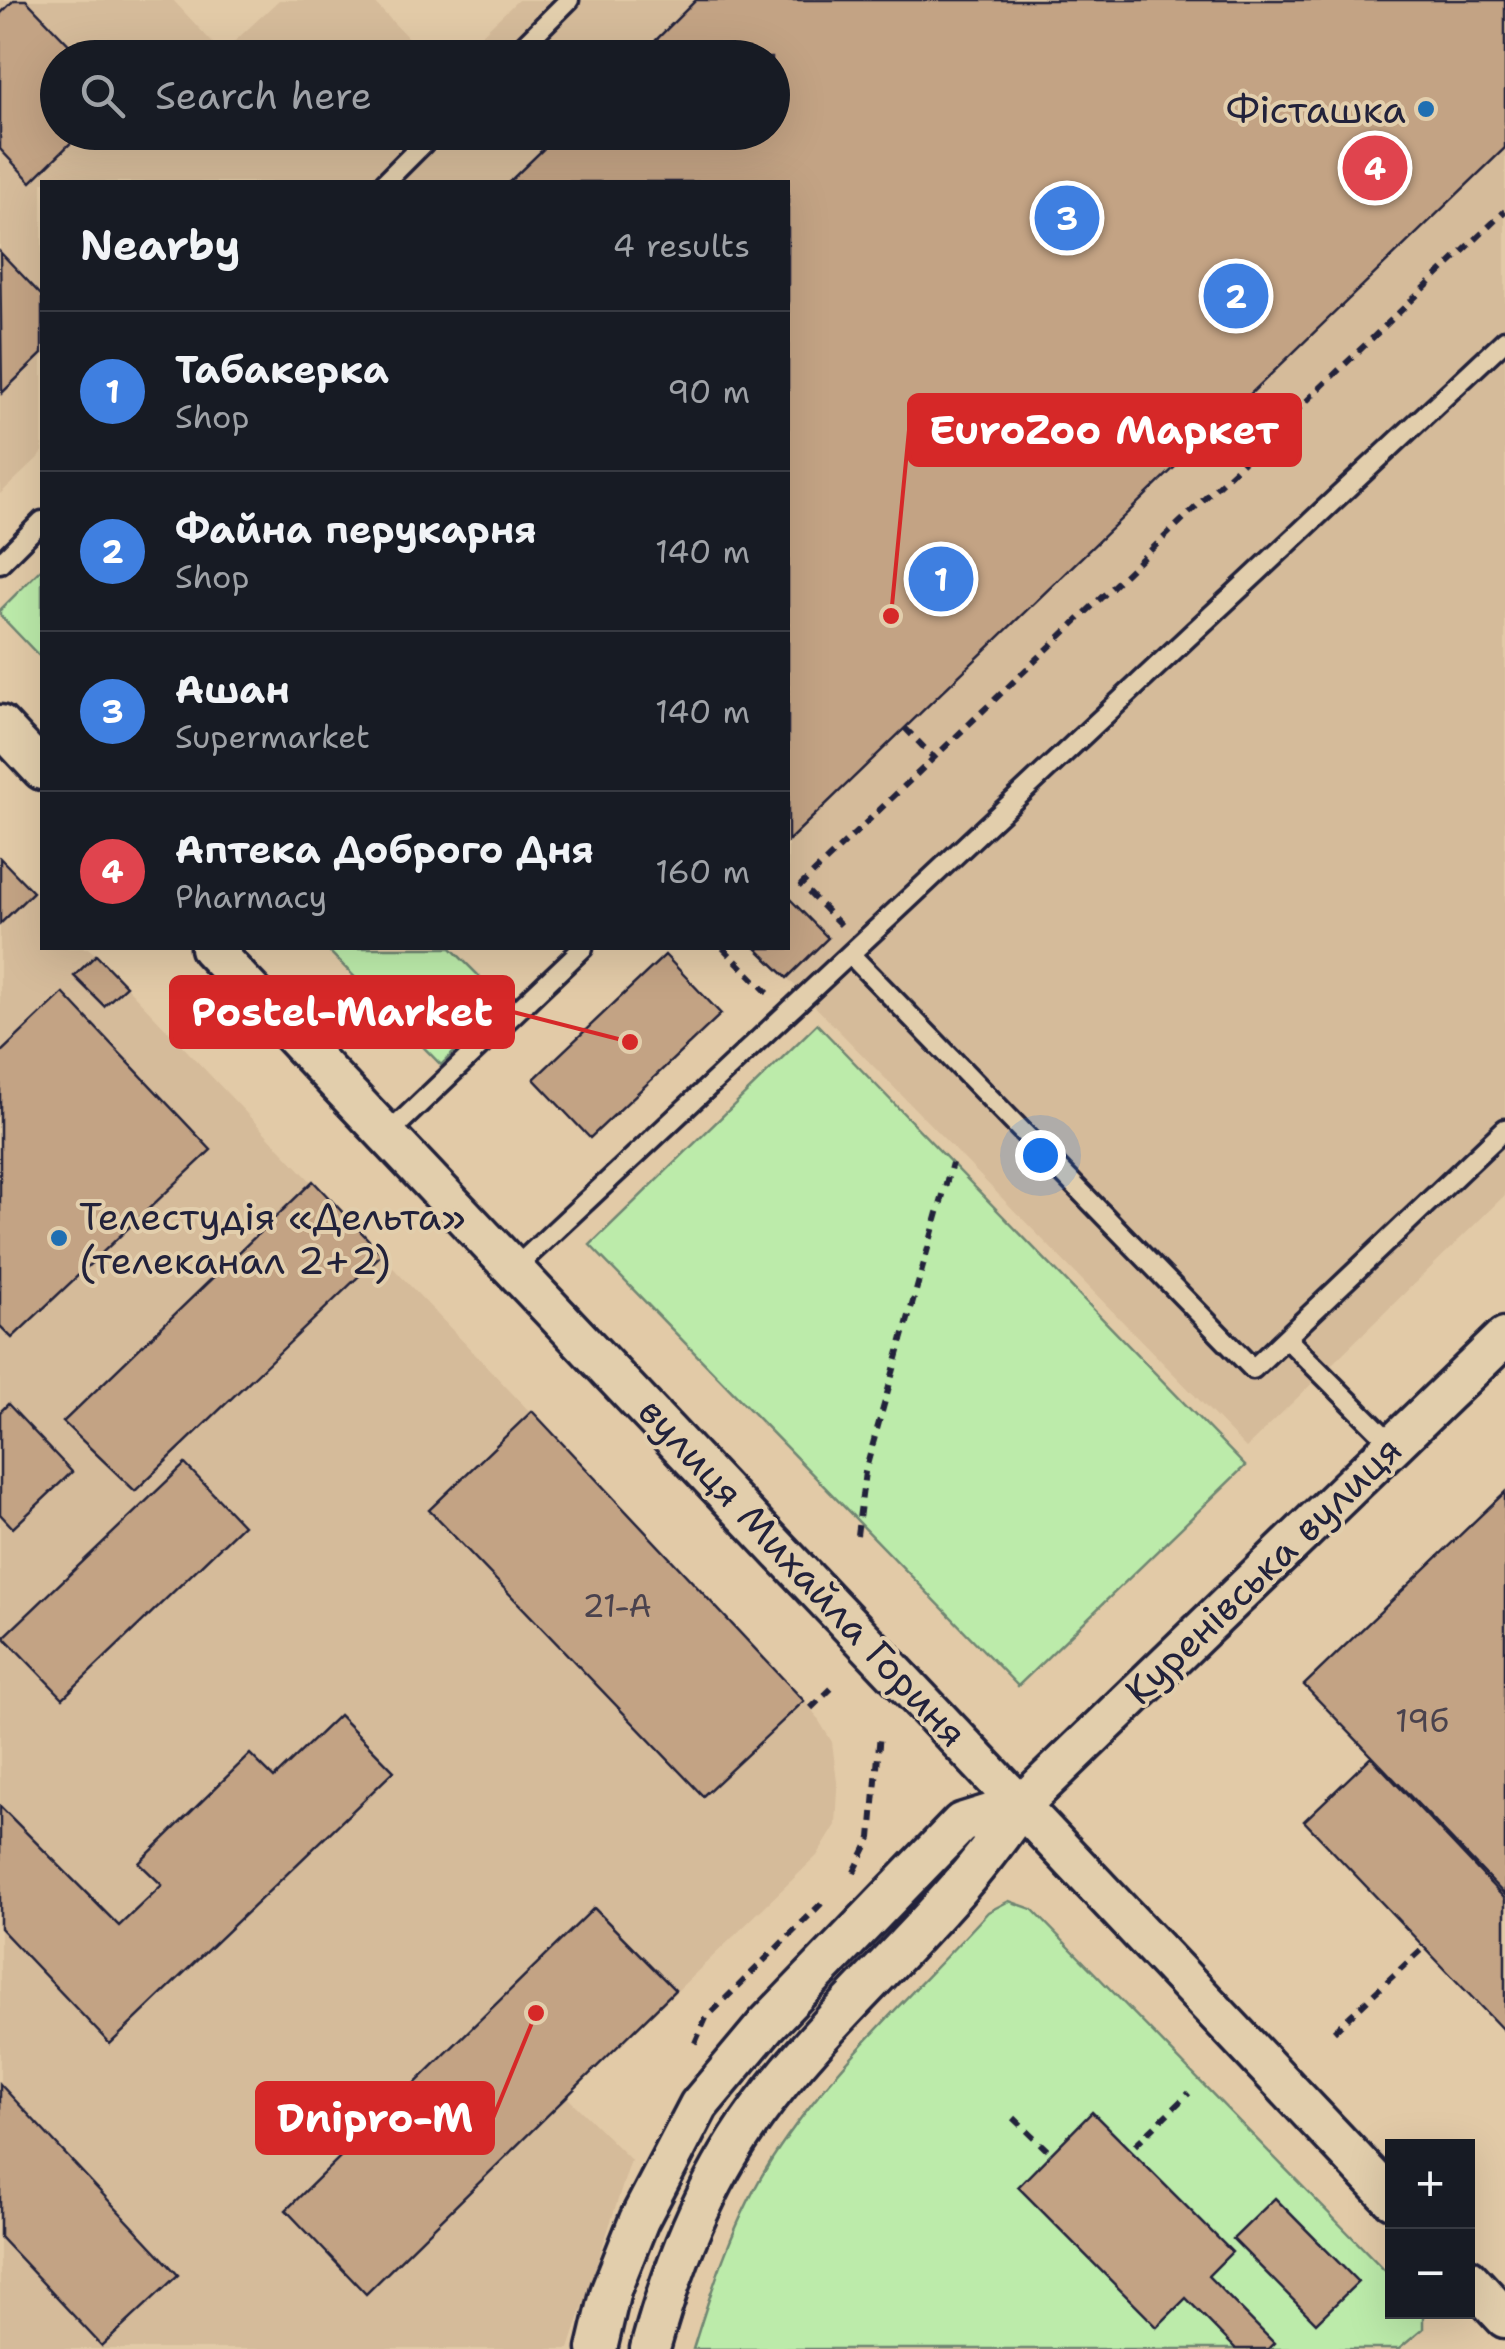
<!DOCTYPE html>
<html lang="en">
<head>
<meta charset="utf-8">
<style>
	:root { --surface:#171b24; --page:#20242c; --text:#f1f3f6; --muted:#9ea1a6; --line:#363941; --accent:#d93025 }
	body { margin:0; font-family:"Shantell Sans",sans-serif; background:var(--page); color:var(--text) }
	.controls { position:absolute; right:30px; bottom:30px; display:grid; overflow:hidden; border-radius:0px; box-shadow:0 10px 40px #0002 }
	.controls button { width:90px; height:90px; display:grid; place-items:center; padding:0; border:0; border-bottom:2px solid var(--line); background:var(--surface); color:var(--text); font:50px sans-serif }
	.you { position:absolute; left:1040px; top:1155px; width:35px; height:35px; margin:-25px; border:8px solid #fff; border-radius:50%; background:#1a73e8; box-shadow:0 0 0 15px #1a73e833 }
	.badge { display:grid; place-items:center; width:65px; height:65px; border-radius:50%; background:var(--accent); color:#fff; font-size:32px; font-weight:700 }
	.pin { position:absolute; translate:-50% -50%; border:5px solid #fff; box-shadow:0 2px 10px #0006 }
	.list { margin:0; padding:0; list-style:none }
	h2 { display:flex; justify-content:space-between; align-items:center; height:130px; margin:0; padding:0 40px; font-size:42px }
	h2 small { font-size:32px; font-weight:400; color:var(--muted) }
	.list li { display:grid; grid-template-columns:65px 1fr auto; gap:30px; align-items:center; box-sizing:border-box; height:160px; padding:0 40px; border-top:2px solid var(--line) }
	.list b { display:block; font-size:38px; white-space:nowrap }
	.list p { margin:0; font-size:32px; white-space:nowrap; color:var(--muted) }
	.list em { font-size:32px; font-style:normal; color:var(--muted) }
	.icon { flex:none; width:55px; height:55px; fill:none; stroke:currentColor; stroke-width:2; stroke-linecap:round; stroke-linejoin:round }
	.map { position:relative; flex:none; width:1505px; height:2349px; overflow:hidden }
	.search { position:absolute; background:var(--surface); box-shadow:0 10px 40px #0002; left:40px; top:40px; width:750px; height:110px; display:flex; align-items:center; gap:25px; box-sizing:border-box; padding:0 35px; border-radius:55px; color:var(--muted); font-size:38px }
	.panel { position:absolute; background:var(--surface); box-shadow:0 10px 40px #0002; left:40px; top:180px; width:750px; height:770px; border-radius:0px }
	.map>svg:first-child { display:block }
	.built { fill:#d5bb9a }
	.green { fill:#bcebaa; stroke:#6f8672; stroke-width:2.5 }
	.building { fill:#c3a384; stroke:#22223b; stroke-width:2.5 }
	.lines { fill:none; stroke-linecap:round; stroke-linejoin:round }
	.service-casing { stroke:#22223b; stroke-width:25 }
	.minor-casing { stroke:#22223b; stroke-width:45 }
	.path { stroke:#22223b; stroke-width:6; stroke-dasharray:10 8; stroke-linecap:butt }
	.service { stroke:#e2ceac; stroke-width:18 }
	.minor { stroke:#e2ceac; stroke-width:38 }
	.poi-dot { fill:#1f6fb2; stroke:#e2ceac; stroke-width:4 }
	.labels { text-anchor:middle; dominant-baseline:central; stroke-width:8; stroke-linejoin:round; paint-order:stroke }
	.number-label { font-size:32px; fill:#4a424d }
	.poi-label { font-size:38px; fill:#22223b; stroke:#e2ceac; text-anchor:end }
	.street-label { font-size:38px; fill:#22223b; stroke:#e2ceac }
	.leader { fill:none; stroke:#d62828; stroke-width:4 }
	.callout-dot { fill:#d62828; stroke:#e2ceac; stroke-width:4 }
	.callout { fill:#d62828; stroke:#d62828; stroke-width:4 }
	.callout-label { font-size:40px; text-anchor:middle; font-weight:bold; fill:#fff }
</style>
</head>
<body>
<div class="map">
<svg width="1505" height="2349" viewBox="0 0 1505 2349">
	<rect width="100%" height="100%" fill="#e2caa7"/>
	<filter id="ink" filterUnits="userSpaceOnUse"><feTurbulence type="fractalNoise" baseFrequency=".01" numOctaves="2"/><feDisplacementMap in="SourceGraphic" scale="20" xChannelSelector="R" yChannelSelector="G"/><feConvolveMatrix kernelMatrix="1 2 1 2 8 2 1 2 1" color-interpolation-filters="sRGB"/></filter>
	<g filter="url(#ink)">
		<!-- built -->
		<path class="built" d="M0,0H173L222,53L279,0H372L426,57L58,58V132H772V58L458,57L518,0H1505V1195L1246,1448L758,948H788V182H42V454L0,494Z
			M0,858L42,902V948H88L96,955L811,1708L832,1742L838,1790L836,1825L817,1856L567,2097L631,2160L569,2349H0Z"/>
		<!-- green -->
		<path class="green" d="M42,568V659L0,615V610Z
			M326,948H451L505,1002L441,1065Z
			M817,1024L1245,1466L1018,1686L590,1245Z
			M1009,1901L1032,1909L1392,2278V2312H1423V2329L1399,2349H693C713,2284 735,2217 772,2159C830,2069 916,1991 988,1912Z"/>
		<!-- building -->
		<path class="building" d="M14,0H26L82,58H58V132H82L31,182L0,149V14Z
			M696,0H1505V148L788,841V182H509L561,132H772V58H638Z
			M0,252L42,296V354L2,393Z
			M0,858L33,892L0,924Z
			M788,897L828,938L787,978L756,948H788Z
			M96,955L126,986L104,1006L74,976Z
			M665,955L721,1014L590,1138L534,1079Z
			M63,993L211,1150L12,1338L0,1326V1053Z
			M313,1181L382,1254L135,1491L63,1422Z
			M8,1404L72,1472L13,1528L0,1514V1412Z
			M532,1411L804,1701L703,1796L429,1510Z
			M185,1464L243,1525L63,1698L4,1637Z
			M1505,1492V1895L1304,1685Z
			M339,1715L394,1771L110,2044L0,1928V1806L119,1926L162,1885L139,1863L250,1754L274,1778Z
			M1371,1757L1505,1899V2032L1304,1821Z
			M594,1908L675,1990L366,2294L286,2210Z
			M0,2084L178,2275L102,2346L0,2237Z
			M1092,2112L1232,2252L1208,2276L1274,2343L1268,2349H1236L1186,2298L1157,2327L1018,2187Z
			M1275,2198L1358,2282L1316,2323L1233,2239Z"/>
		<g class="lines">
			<defs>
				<path id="service" d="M511,58L569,0
					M385,182L435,132
					M0,563L42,521
					M850,954L1253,1369L1505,1129
					M388,1134L583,948
					M515,1268L1505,340
					M1286,1338L1393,1445"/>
				<path id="minor" d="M0,725L42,770
					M210,948L1392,2199
					M1468,2278L1505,2318
					M597,2349L611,2290L639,2220L699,2105L766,2025L961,1823L1022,1804
					M650,2349C673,2266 704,2185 755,2115C835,2004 948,1919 1022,1804L1505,1337"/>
			</defs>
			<!-- service casing -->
			<use href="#service" class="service-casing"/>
			<!-- minor casing -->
			<use href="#minor" class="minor-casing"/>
			<!-- path -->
			<path class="path" d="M905,728L934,758
				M841,925L801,885L1505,211
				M723,948L768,993
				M857,1535L865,1472L952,1163
				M811,1708L834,1686
				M854,1872L871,1838L880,1733
				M1334,2031L1424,1947
				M695,2043L706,2018L823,1902
				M1014,2118L1047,2150
				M1135,2145L1189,2093"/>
			<!-- service -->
			<use href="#service" class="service"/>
			<!-- minor -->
			<use href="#minor" class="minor"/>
		</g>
	</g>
	<!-- markers -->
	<g class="poi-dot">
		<circle cx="1426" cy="109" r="10"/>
		<circle cx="59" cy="1238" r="10"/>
	</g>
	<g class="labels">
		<!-- number labels -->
		<g class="number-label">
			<text x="617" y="1605">21-А</text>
			<text x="1422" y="1720">19б</text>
		</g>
		<!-- poi labels -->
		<g class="poi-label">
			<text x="1406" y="109">Фісташка</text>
			<text x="79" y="1216" text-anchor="start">Телестудія «Дельта»<tspan x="79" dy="44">(телеканал 2+2)</tspan></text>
		</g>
		<!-- street labels -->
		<g class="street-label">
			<text transform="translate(1263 1570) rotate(-44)">Куренівська вулиця</text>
			<text transform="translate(803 1572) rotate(47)">вулиця Михайла Гориня</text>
		</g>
	</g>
	<!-- callouts -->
	<path class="leader" d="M891 616L909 430M630 1042L513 1012M536 2013L493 2118"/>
	<g class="callout-dot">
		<circle cx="891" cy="616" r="10"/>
		<circle cx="630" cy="1042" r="10"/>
		<circle cx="536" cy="2013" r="10"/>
	</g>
	<g class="callout">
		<rect x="909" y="395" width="391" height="70" rx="10"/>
		<rect x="171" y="977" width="342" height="70" rx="10"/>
		<rect x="257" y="2083" width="236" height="70" rx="10"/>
	</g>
	<g class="callout-label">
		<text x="1104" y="444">EuroZoo Маркет</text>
		<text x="342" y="1026">Postel-Market</text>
		<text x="375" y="2132">Dnipro-M</text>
	</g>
</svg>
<div class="controls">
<button>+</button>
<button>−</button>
</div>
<div class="you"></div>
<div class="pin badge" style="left:941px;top:579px;background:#3f7fe0">1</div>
<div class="pin badge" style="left:1236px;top:296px;background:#3f7fe0">2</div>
<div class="pin badge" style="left:1067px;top:218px;background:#3f7fe0">3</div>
<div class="pin badge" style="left:1375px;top:168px;background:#e0444e">4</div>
<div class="search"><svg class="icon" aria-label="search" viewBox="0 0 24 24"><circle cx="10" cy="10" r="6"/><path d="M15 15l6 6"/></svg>Search here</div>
<section class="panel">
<h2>Nearby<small>4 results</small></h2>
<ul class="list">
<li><span class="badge" style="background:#3f7fe0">1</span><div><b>Табакерка</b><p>Shop</p></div><em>90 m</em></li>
<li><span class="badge" style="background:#3f7fe0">2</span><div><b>Файна перукарня</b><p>Shop</p></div><em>140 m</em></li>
<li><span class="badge" style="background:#3f7fe0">3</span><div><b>Ашан</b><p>Supermarket</p></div><em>140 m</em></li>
<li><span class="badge" style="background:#e0444e">4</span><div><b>Аптека Доброго Дня</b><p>Pharmacy</p></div><em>160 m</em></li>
</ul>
</section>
</div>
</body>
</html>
